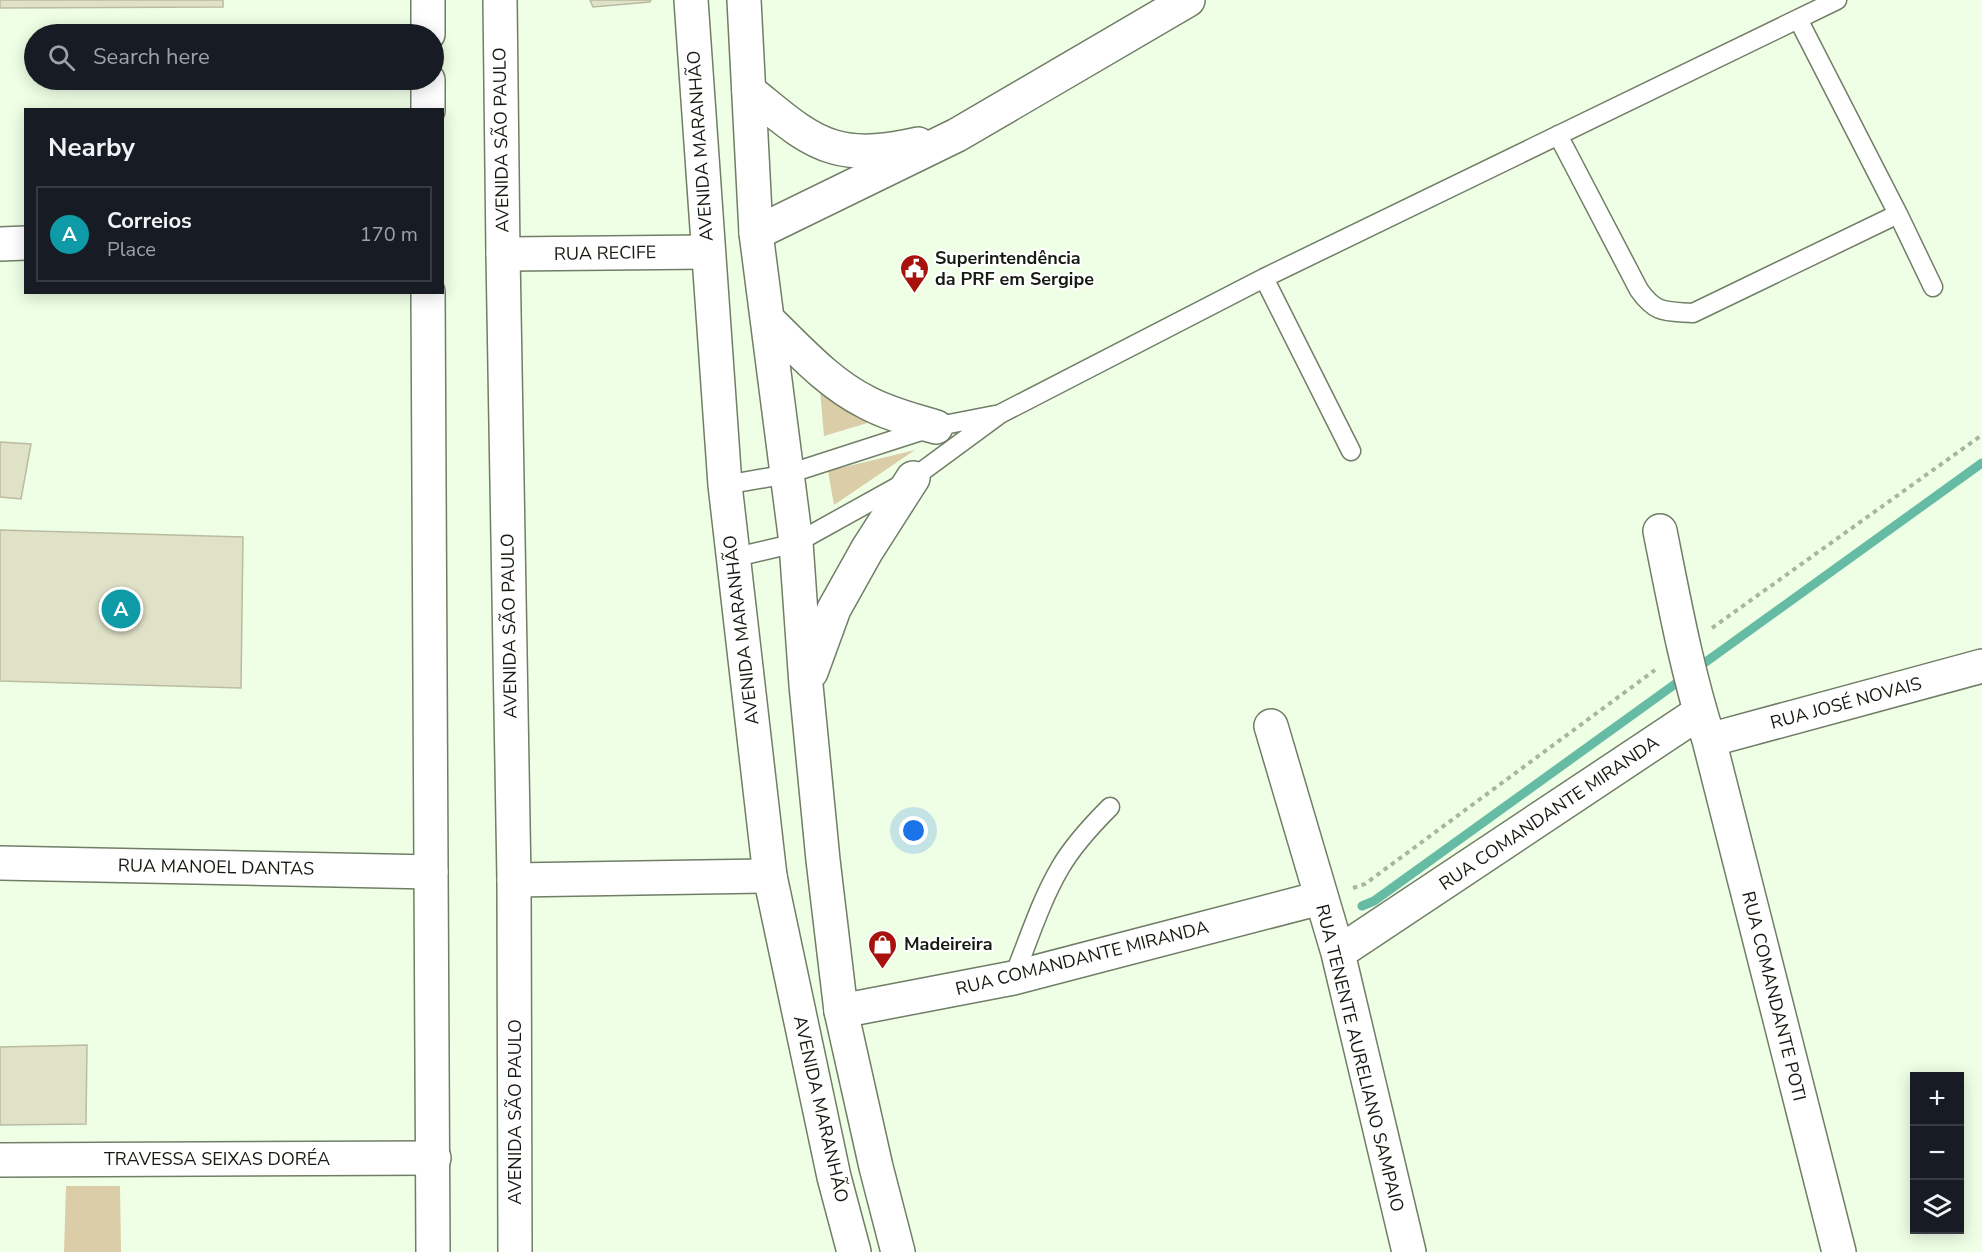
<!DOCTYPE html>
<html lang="en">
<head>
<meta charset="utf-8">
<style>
	:root { --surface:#171b24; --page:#20242c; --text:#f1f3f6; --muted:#9ea1a6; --line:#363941; --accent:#2563eb }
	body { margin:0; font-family:"Nunito Sans",sans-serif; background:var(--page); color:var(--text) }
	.controls { position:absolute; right:18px; bottom:18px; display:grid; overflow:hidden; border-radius:0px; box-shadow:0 3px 15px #0003 }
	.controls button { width:54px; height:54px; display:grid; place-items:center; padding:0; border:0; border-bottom:2px solid var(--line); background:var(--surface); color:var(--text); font:30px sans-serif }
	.you { position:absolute; left:914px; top:831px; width:21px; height:21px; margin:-15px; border:4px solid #fff; border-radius:50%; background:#1a73e8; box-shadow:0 0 0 9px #1a73e833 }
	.badge { display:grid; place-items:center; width:39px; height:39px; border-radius:50%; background:var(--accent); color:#fff; font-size:20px; font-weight:700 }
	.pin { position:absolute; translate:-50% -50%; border:3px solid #fff; box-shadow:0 2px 6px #0006 }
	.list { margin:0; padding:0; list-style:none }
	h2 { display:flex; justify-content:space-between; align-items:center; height:78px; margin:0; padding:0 24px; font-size:26px }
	h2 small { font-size:20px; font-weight:400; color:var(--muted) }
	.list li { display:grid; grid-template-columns:39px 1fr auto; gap:18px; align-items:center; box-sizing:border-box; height:96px; margin:0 12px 12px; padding:0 12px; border:2px solid var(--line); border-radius:0px }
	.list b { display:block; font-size:22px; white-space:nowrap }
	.list p { margin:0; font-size:20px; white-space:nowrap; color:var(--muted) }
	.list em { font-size:20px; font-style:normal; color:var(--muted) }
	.icon { flex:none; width:33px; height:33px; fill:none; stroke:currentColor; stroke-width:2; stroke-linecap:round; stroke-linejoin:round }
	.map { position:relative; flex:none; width:1982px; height:1252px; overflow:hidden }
	.search { position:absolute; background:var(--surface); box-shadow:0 3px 15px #0003; left:24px; top:24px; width:420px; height:66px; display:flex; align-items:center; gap:15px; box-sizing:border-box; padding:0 21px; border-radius:33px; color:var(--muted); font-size:22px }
	.panel { position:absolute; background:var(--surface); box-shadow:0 3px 15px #0003; left:24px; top:108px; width:420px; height:186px; border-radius:0px }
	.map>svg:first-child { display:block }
	.green { fill:#dbcda7 }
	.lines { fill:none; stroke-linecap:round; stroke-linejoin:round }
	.stream { stroke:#66bba4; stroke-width:9 }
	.building { fill:#dfe2c7; stroke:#b9bca1; stroke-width:1.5 }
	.service-casing { stroke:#707d67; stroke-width:21 }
	.minor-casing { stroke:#707d67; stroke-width:36 }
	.secondary-casing { stroke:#707d67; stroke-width:36 }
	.path { stroke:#a8b5a0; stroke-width:4; stroke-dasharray:4.5 4.5; stroke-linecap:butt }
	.service { stroke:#fff; stroke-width:18 }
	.minor { stroke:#fff; stroke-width:33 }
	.secondary { stroke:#fff; stroke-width:33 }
	.labels { text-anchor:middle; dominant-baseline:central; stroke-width:4.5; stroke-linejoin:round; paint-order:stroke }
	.street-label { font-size:18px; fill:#161b12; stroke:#fff }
	.poi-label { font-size:18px; font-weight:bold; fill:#161b12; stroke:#fff; text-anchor:start }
</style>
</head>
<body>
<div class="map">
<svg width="1982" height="1252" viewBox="0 0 1982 1252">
	<rect width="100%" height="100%" fill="#efffe5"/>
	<!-- green -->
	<path class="green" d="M818,366L901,413L824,436Z
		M915,450L834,505L828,471Z
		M66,1186H120L121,1252H64Z"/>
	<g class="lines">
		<!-- stream -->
		<path class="stream" d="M1362,906L1374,901L1982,463"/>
	</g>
	<!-- building -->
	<path class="building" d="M0,0H223V7L0,8Z
		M590,0H651L650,2L593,7Z
		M0,442L31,444L21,499L0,497Z
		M0,530L243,537L241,688L0,681Z
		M87,1045L86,1124L0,1125V1047Z"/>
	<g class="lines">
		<defs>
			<path id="service" d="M1798,19L1898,214L1933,287
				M1558,135L1639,290C1656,314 1665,311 1693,313L1898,214
				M1264,278L1351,451
				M725,485L788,474L918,432L949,424L995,415
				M732,558L796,543L913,478L1000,414L1264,278L1837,0
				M1013,978C1028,942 1040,902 1060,868C1072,847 1093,824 1110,807"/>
			<path id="minor" d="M749,91C775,111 802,138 834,147C861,155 891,150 918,144
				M756,233L957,135L1188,0
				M0,244L26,243
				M503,254L707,252
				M1660,531C1674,601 1687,672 1709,740L1839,1252
				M1271,726L1338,953L1409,1252
				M1709,740L1982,666
				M0,863L431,872
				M514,880L770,876
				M1338,953L1700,712
				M841,1011L1013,978L1320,898
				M0,1160L434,1158"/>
			<path id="secondary" d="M428,0V34
				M500,0L503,254L514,880L515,1252
				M691,0L725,485L770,876L834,1177L854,1252
				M744,0L756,233L796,543L806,685L823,860L841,1011L876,1167L898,1252
				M428,80V110
				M428,292L433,1252
				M767,319C798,349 828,383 866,402C888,414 913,420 936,427
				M811,672L834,609L867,550L913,478"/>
		</defs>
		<!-- service casing -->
		<use href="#service" class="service-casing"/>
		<!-- minor casing -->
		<use href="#minor" class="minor-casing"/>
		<!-- secondary casing -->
		<use href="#secondary" class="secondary-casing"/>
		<!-- path -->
		<path class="path" d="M1712,628L1982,435
			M1353,888L1365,884L1655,670"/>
		<!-- service -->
		<use href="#service" class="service"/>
		<!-- minor -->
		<use href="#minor" class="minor"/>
		<!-- secondary -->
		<use href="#secondary" class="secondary"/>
	</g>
	<!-- icons -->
	<defs>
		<symbol id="civic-pin" viewBox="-11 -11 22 30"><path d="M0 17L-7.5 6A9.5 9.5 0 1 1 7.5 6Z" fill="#a7130c" stroke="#fff"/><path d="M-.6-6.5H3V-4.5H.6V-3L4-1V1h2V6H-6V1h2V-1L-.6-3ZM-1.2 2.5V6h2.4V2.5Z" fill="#fff"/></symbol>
		<symbol id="shop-pin" viewBox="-11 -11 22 30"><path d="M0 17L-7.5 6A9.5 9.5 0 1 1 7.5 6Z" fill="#a7130c" stroke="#fff"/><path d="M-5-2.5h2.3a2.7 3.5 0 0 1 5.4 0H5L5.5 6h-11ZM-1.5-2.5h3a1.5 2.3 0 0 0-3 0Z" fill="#fff"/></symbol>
	</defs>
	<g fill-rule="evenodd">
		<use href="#civic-pin" x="898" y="252" width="33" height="45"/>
		<use href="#shop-pin" x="866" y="928" width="33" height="45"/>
	</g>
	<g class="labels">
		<!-- street labels -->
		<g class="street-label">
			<text transform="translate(501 140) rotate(-91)">AVENIDA SÃO PAULO</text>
			<text transform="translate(700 146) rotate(-94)">AVENIDA MARANHÃO</text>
			<text transform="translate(605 253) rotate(-1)">RUA RECIFE</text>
			<text transform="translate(509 626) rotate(-91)">AVENIDA SÃO PAULO</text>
			<text transform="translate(741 630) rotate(-97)">AVENIDA MARANHÃO</text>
			<text transform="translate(1846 703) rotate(-15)">RUA JOSÉ NOVAIS</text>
			<text transform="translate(1549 813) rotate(-34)">RUA COMANDANTE MIRANDA</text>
			<text transform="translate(216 867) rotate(1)">RUA MANOEL DANTAS</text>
			<text transform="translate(1082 958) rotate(-14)">RUA COMANDANTE MIRANDA</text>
			<text transform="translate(1774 996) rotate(76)">RUA COMANDANTE POTI</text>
			<text transform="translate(1360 1058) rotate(76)">RUA TENENTE AURELIANO SAMPAIO</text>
			<text transform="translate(821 1109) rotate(77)">AVENIDA MARANHÃO</text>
			<text transform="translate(515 1112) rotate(-90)">AVENIDA SÃO PAULO</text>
			<text x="217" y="1159">TRAVESSA SEIXAS DORÉA</text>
		</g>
		<!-- poi labels -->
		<g class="poi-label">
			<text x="935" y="258">Superintendência<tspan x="935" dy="21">da PRF em Sergipe</tspan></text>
			<text x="904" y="944">Madeireira</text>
		</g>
	</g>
</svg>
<div class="controls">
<button>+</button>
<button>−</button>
<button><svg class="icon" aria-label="layers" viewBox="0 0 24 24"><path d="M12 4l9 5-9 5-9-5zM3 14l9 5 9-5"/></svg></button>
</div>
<div class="you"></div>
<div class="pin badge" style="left:121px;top:609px;background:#0f9aa8">A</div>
<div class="search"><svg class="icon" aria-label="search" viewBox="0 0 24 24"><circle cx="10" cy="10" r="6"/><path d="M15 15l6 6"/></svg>Search here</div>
<section class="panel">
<h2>Nearby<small></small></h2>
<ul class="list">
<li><span class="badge" style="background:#0f9aa8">A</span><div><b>Correios</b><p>Place</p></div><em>170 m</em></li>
</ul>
</section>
</div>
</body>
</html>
